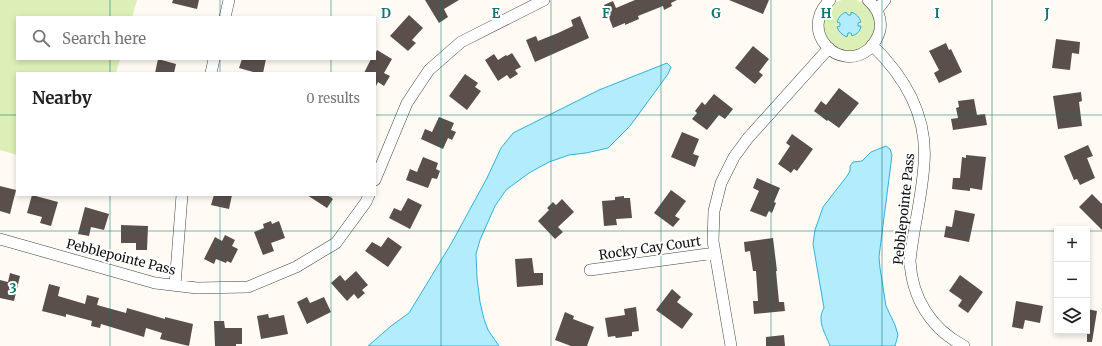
<!DOCTYPE html>
<html lang="en">
<head>
<meta charset="utf-8">
<style>
	:root { --surface:#fff; --page:#f2f2f2; --text:#222; --muted:#767676; --line:#e0e0e0 }
	body { margin:0; font-family:Merriweather,serif; background:var(--page); color:var(--text) }
	.controls { position:absolute; right:12px; bottom:12px; display:grid; overflow:hidden; border-radius:0px; box-shadow:0 2px 6px #0003 }
	.controls button { width:36px; height:36px; display:grid; place-items:center; padding:0; border:0; border-bottom:1px solid var(--line); background:var(--surface); color:var(--text); font:20px sans-serif }
	.list { margin:0; padding:0; list-style:none }
	h2 { display:flex; justify-content:space-between; align-items:center; height:52px; margin:0; padding:0 16px; font-size:17px }
	h2 small { font-size:13px; font-weight:400; color:var(--muted) }
	.icon { flex:none; width:22px; height:22px; fill:none; stroke:currentColor; stroke-width:2; stroke-linecap:round; stroke-linejoin:round }
	.map { position:relative; flex:none; width:1102px; height:346px; overflow:hidden }
	.search { position:absolute; background:var(--surface); box-shadow:0 2px 6px #0003; left:16px; top:16px; width:360px; height:44px; display:flex; align-items:center; gap:10px; box-sizing:border-box; padding:0 14px; border-radius:0px; color:var(--muted); font-size:15px }
	.panel { position:absolute; background:var(--surface); box-shadow:0 2px 6px #0003; left:16px; top:72px; width:360px; height:124px; border-radius:0px }
	.map>svg:first-child { display:block }
	.green { fill:#dcefb7 }
	.water { fill:#b2ecfd; stroke:#30b1dd }
	.building { fill:#5a4f4b }
	.lines { fill:none; stroke-linecap:round; stroke-linejoin:round }
	.minor-casing { stroke:#434343; stroke-width:12 }
	.minor { stroke:#fff; stroke-width:11 }
	.grid { fill:none; stroke:#0f766e; stroke-width:1; stroke-opacity:0.55 }
	.labels { text-anchor:middle; dominant-baseline:central; stroke-width:4; stroke-linejoin:round; paint-order:stroke }
	.street-label { font-size:13px; fill:#101010; stroke:#fff }
	.grid-label { font-size:13px; text-anchor:middle; font-weight:bold; fill:#0f766e; stroke:#fff; stroke-width:4; stroke-linejoin:round; paint-order:stroke }
</style>
</head>
<body>
<div class="map">
<svg width="1102" height="346" viewBox="0 0 1102 346">
	<rect width="100%" height="100%" fill="#fffbf4"/>
	<!-- green -->
	<path class="green" d="M823 25a26 26 0 1 1 52 0a26 26 0 1 1-52 0Z
		M0,0H137L132,17H17V59H120L116,73H17V155L0,150Z"/>
	<!-- water -->
	<path class="water" d="M846,12L848,15H851V12C857,14 859,17 861,22L858,23V26H861C860,32 857,34 852,36L851,33H848L847,37C842,35 839,32 837,27L840,26V23L837,22C839,17 841,14 846,12Z
		M667,63L671,67L668,74L630,126L608,148L586,153L569,155L549,162L529,173L506,190L495,206L480,240L476,254L477,278L480,302L484,319L488,330L499,346H368L391,326L409,313L451,244L487,178L501,148L513,133L599,90Z
		M886,146L890,149L892,155L879,257L880,268L886,306L895,325L898,335L895,346H830C826,334 816,321 824,308L813,244L815,230L823,207L847,176L850,171V166L853,162L862,161L871,152Z"/>
	<!-- building -->
	<path class="building" d="M173,0H199L197,9L172,3Z
		M425,0H459L444,9L448,17L439,23Z
		M635,0H677L671,3L672,6L664,10L663,6L638,16L639,19L625,25V23L613,28L604,5L613,1L616,8Z
		M729,0H769L763,14Z
		M409,15L423,28L412,40L416,43L408,51L390,36Z
		M580,16L589,38L535,62L526,40L536,36L538,41L558,33L573,26L571,20Z
		M1056,39L1080,42L1079,54L1072,53L1070,70L1052,68Z
		M946,43L949,50L951,49L962,72L939,83L934,73L939,70L929,51Z
		M753,46L769,59L759,72L763,75L755,84L735,68Z
		M377,50L392,59L384,73L390,76L384,86L378,82L375,88V73H364L371,59H375V54Z
		M512,53L521,67L515,70L518,74L510,79L507,75L498,81L485,60L494,54L498,60L506,55L507,56Z
		M158,59L176,64L174,73H155Z
		M242,59H266L263,73H257L239,68Z
		M465,74L478,83L475,87L481,91L467,110L449,96Z
		M839,88L859,103L839,128L828,120L827,121L814,111L821,101L826,105Z
		M1081,92L1082,101L1079,102L1082,126L1058,129L1053,96Z
		M714,94L733,109L725,119L719,115L707,130L692,119L697,113L695,111L702,102L705,105Z
		M974,99L977,115L985,114L987,125L953,130L951,119L958,118L956,108L959,107L958,101Z
		M439,117L454,123L451,130L456,132L452,140L448,138L443,149L421,139L425,129L432,132Z
		M682,132L699,139L693,154L699,156L695,167L671,157Z
		M792,134L813,149L797,171L794,169L791,173L778,164L790,146L786,143Z
		M1088,145L1093,156L1087,158L1095,178L1080,185L1077,179L1074,180L1064,156Z
		M966,155L986,157L982,190L970,188V191L952,189L953,178H960L962,157L966,158Z
		M423,157L438,163L436,169L440,171L437,179L432,178L428,188L406,180L410,169L417,172Z
		M757,178L780,188L774,202L776,203L772,213L769,211L766,217L750,211L759,191L753,188Z
		M0,186L16,190L10,214L0,211Z
		M671,190L686,201L675,216L680,219L673,227L654,213Z
		M1092,194L1102,204V230L1079,207Z
		M32,195L58,202L51,226L40,223L42,217L27,213Z
		M214,195H232L229,209L211,205Z
		M307,195H327L333,199L327,208Z
		M624,196V198H630L632,218L616,219L617,225L604,226L602,201L615,200V197Z
		M408,198L422,205L410,229L389,218L394,208L401,211Z
		M562,199L574,212L558,227L563,232L555,239L538,221L549,210L547,208L553,202L556,205Z
		M85,207L109,214L104,230L91,227L89,236L78,234Z
		M955,210L975,214L969,242L944,237L946,226L952,227Z
		M271,221L272,224L279,221L285,238L271,243L274,251L263,255L254,232L264,228L263,224Z
		M121,225L148,226L147,250H136V243H121Z
		M225,235L235,240L232,246L238,249L231,263L227,261L226,263L216,259L214,264L204,259L215,237L222,241Z
		M388,237L402,247L388,267L365,251L372,242L381,247Z
		M773,238L777,271H776L779,302H784L785,311L754,314L753,301H758L756,271H753L750,251L745,252L744,242Z
		M532,258L534,273H543V285L517,287L515,259Z
		M356,271L368,285L362,290L365,293L358,299L354,294L347,301L331,283L340,275L345,281Z
		M10,273L20,276L14,301L0,298V280L8,282Z
		M960,275L983,292L968,313L958,306L962,300L949,291Z
		M49,284L60,287L58,296L85,304L87,295L99,298L97,305L126,313L127,308L165,319V317L193,324L189,346L160,339L162,333L146,328L144,337L101,324L100,328L91,326L92,321L66,314V317L42,311Z
		M672,289L681,297L677,302L693,314L682,329L656,310Z
		M307,297L310,303L324,297L331,312L307,324L297,302Z
		M1016,301L1043,306L1040,323L1025,320L1023,329L1012,327Z
		M636,307L639,331L632,332V336L616,338L615,336L608,337L605,318L625,315L624,309Z
		M1087,309L1097,311L1092,342H1087Z
		M565,312L574,316L573,319L594,327L587,346H571L555,340Z
		M268,314L269,318L284,315L288,334L261,339L257,316Z
		M214,321H224L225,328H242V344H236V346H215Z
		M784,335L785,346H766V337Z"/>
	<g class="lines">
		<defs>
			<path id="minor" d="M830,0C797,32 840,74 869,49C874,44 878,38 880,30C882,18 877,8 868,0
				M877,10L885,0
				M225,17L229,0
				M872,45C906,78 928,116 924,164C922,197 913,229 910,261C912,298 931,329 964,346
				M211,73L214,59
				M375,180L407,103L429,70L461,42L544,0
				M0,239L155,283L197,288L248,287L296,267L336,243L366,202L369,195
				M590,270L715,253
				M175,285L182,195
				M731,346L713,241L714,211L721,183L734,157L748,138L829,48"/>
		</defs>
		<!-- minor casing -->
		<use href="#minor" class="minor-casing"/>
		<!-- minor -->
		<use href="#minor" class="minor"/>
	</g>
	<!-- grid -->
	<path class="grid" d="M110,0V17M220,0V17M331,0V17M441,0V346M551,0V346M661,0V346M771,0V346M882,0V346M992,0V346M110,59V73M220,59V73M331,59V73M0,115H17M375,115H1102M110,195V346M220,195V346M331,195V346M0,231H1057M1087,231H1102"/>
	<g class="labels">
		<!-- street labels -->
		<g class="street-label">
			<text transform="translate(904 209) rotate(-84)">Pebblepointe Pass</text>
			<text transform="translate(650 248) rotate(-8)">Rocky Cay Court</text>
			<text transform="translate(121 257) rotate(14)">Pebblepointe Pass</text>
		</g>
	</g>
	<g class="grid-label">
		<text x="386" y="18">D</text>
		<text x="496" y="18">E</text>
		<text x="606" y="18">F</text>
		<text x="716" y="18">G</text>
		<text x="826" y="18">H</text>
		<text x="937" y="18">I</text>
		<text x="1047" y="18">J</text>
		<text x="13" y="293">3</text>
	</g>
</svg>
<div class="controls">
<button>+</button>
<button>−</button>
<button><svg class="icon" aria-label="layers" viewBox="0 0 24 24"><path d="M12 4l9 5-9 5-9-5zM3 14l9 5 9-5"/></svg></button>
</div>
<div class="search"><svg class="icon" aria-label="search" viewBox="0 0 24 24"><circle cx="10" cy="10" r="6"/><path d="M15 15l6 6"/></svg>Search here</div>
<section class="panel">
<h2>Nearby<small>0 results</small></h2>
<ul class="list">
</ul>
</section>
</div>
</body>
</html>
